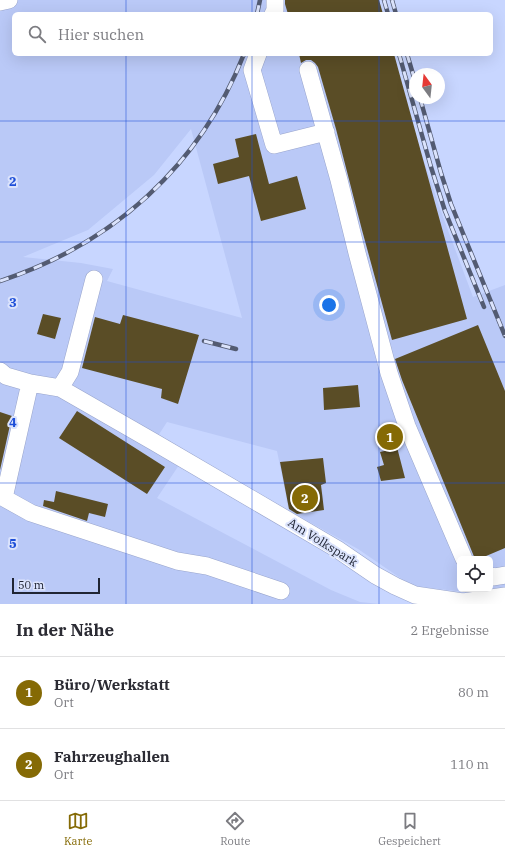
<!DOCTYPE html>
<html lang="de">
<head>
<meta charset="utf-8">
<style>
	:root { --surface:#fff; --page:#f2f2f3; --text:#2b2b33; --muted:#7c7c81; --line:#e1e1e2; --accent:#856a05 }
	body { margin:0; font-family:"IBM Plex Serif",serif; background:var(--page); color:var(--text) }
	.controls { position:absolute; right:12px; bottom:12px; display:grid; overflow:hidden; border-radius:6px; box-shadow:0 4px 16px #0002 }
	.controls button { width:36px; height:36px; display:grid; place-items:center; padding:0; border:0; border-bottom:1px solid var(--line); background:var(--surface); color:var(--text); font:20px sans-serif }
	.compass { position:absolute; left:409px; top:68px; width:36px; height:36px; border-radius:50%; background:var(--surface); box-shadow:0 4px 16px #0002; rotate:345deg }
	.scale { position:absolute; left:12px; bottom:10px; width:88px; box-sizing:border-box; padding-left:4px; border:2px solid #202534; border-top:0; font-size:11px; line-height:14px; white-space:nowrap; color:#202534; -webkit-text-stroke:3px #dbe3fc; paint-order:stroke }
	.you { position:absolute; left:329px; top:305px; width:14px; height:14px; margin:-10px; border:3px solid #fff; border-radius:50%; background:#1a73e8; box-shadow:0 0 0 6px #1a73e833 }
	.badge { display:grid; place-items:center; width:26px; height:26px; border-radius:50%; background:var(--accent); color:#fff; font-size:13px; font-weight:700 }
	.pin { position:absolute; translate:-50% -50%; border:2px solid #fff; box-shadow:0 1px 4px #0006 }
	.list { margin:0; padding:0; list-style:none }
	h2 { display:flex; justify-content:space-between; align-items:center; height:52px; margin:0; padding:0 16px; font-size:17px }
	h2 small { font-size:13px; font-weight:400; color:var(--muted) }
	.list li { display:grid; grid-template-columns:26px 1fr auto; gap:12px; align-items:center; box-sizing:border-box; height:72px; padding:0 16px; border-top:1px solid var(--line) }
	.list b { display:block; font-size:15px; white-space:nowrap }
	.list p { margin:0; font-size:13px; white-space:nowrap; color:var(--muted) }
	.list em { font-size:13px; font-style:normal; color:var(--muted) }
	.icon { flex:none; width:22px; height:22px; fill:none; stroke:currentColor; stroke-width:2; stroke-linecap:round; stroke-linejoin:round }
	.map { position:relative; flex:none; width:505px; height:604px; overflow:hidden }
	.search { position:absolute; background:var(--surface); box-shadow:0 4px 16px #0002; left:12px; right:12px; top:12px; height:44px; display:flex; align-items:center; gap:10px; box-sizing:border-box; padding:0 14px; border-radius:6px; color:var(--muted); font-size:15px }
	.sheet { height:196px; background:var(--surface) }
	nav { display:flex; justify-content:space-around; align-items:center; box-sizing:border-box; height:56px; border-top:1px solid var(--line); background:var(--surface); font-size:11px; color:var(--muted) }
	nav a { display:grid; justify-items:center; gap:2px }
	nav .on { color:var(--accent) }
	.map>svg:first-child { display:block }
	.built { fill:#bac9f7; fill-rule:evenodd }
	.building { fill:#5a4d26 }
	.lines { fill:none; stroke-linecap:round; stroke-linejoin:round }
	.minor-casing { stroke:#99a5cc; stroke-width:18 }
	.minor { stroke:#fff; stroke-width:17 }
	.rail-casing { stroke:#535b72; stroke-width:4.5 }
	.rail { stroke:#dbe3fc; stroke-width:3; stroke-dasharray:9; stroke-linecap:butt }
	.grid { fill:none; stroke:#1d4ed8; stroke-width:1; stroke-opacity:0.55 }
	.labels { text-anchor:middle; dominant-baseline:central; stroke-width:4; stroke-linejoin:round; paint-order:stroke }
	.street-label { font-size:12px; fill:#202534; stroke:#dbe3fc }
	.grid-label { font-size:13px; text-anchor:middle; font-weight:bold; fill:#1d4ed8; stroke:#dbe3fc; stroke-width:4; stroke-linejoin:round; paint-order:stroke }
</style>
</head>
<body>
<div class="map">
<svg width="505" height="604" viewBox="0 0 505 604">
	<rect width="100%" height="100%" fill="#c8d6ff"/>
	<!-- built -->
	<path class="built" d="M0,0H379L382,14H14V54H393L413,129L443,217L473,297L505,285V587L490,589V559H460V589H489L465,592L412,586L358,549L293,513L290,515L277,451L167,422L154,442L179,465L157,498L331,590L360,602L380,604H0ZM191,129L242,318L107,281L113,269L81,263L23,257L88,230L154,175Z"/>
	<!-- building -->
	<path class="building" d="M285,0H379L383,14H288L285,4Z
		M299,54H394L467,319L392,340L362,230L336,129L318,67L315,63L311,60H306L301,63Z
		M256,134L269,184L297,176L306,209L261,221L249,176L218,184L213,164L239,157L235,139Z
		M43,314L61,318L55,339L37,334Z
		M123,315L199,335L178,404L161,398L162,389L82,368L95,317L120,324Z
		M478,325L505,391V548L479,559H475L402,380L395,359Z
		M358,385L360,407L324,410L323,388Z
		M77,411L165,467L147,494L59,438Z
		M0,412L12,416L0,470Z
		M392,428L405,478L381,481L377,467L384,465L380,452L389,450L385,430Z
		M323,458L326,483L321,485L324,510L297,514L289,509L280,462Z
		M56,491L108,504L105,517L89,513L87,521L43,506L44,500L54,502Z"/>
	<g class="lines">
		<defs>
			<path id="minor" d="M0,2L9,0
				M273,14L275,10V0
				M258,54L252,70L274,145L326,132
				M308,70L339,180L357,253L389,373L407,426L464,559
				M0,371L6,376L30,383L60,388L154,442L337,549L375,575L395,586L415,595L463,602L505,596
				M30,383L4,498L31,513L177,561L207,566L281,591
				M60,388L70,372L94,279
				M490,576L494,577L505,575"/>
		</defs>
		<!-- minor casing -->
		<use href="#minor" class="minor-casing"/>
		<!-- minor -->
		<use href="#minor" class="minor"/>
		<defs>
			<path id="rail" d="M384,0L388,14
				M392,0L396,14
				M257,14L260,0
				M399,54L431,167L445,211L484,307
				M407,54L415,81
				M420,98L441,173L451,204L505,336
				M0,281C113,244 200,166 244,54
				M204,341L236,349"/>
		</defs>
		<!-- rail casing -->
		<use href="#rail" class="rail-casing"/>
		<!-- rail -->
		<use href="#rail" class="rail"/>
	</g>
	<!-- grid -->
	<path class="grid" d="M126,0V14M252,0V14M379,0V14M126,54V604M252,54V604M379,54V604M0,121H505M0,242H505M0,362H505M0,483H505"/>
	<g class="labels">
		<!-- street labels -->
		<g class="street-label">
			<text transform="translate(323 542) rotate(32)">Am Volkspark</text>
		</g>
	</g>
	<g class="grid-label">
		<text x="13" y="186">2</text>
		<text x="13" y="307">3</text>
		<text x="13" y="427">4</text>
		<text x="13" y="548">5</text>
	</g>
</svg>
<div class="controls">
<button><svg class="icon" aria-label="locate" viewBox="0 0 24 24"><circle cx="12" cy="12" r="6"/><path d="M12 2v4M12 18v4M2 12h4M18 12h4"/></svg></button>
</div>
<svg class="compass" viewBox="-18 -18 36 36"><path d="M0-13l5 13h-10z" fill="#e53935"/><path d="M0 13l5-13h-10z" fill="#7c7c81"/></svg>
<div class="scale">50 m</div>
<div class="you"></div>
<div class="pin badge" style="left:390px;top:437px">1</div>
<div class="pin badge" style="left:305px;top:498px">2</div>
<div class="search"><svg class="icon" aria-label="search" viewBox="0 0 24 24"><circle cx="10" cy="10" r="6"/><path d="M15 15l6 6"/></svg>Hier suchen</div>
</div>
<section class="sheet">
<h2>In der Nähe<small>2 Ergebnisse</small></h2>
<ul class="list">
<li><span class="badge">1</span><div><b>Büro/Werkstatt</b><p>Ort</p></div><em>80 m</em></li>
<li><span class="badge">2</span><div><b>Fahrzeughallen</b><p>Ort</p></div><em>110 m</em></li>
</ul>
</section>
<nav>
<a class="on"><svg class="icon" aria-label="map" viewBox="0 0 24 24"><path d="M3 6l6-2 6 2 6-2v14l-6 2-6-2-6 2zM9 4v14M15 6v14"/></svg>Karte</a>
<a><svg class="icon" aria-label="directions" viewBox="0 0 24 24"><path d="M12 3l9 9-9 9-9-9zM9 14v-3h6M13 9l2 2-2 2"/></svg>Route</a>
<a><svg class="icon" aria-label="saved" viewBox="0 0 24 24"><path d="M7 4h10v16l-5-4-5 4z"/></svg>Gespeichert</a>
</nav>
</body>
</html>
